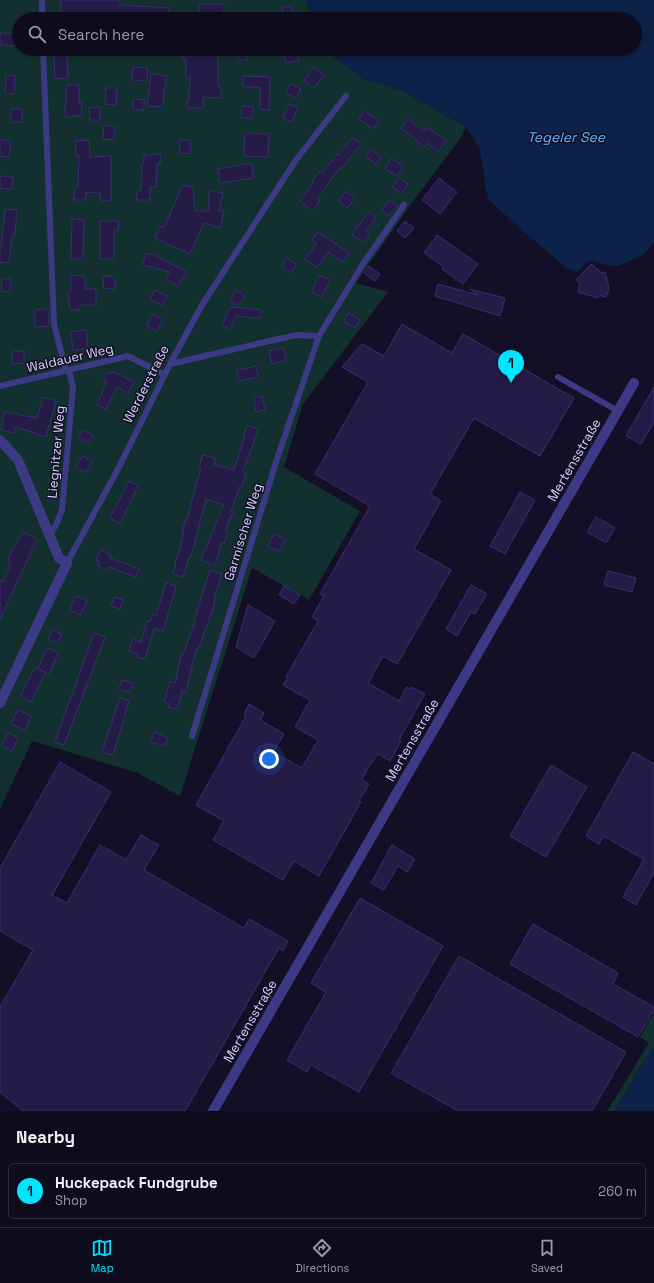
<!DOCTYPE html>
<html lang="en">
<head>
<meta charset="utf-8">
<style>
	:root { --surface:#0e0b1c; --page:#1c1929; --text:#f1f3f6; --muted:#9b9ba3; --line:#2e2b3b; --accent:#00e5ff }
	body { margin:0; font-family:"Space Grotesk",sans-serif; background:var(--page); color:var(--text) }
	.you { position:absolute; left:269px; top:759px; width:14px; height:14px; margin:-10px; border:3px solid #fff; border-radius:50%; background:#1a73e8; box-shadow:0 0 0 6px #1a73e833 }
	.badge { display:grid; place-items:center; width:26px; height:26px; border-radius:50%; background:var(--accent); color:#111; font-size:13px; font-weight:700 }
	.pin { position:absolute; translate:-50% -33px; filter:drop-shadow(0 1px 2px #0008) }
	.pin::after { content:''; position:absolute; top:21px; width:14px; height:12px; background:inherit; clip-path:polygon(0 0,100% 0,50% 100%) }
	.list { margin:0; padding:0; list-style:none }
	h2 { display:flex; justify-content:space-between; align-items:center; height:52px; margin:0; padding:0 16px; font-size:17px }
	h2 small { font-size:13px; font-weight:400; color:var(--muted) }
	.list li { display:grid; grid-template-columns:26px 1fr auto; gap:12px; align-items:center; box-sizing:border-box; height:56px; margin:0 8px 8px; padding:0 8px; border:1px solid var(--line); border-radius:6px }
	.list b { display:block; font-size:15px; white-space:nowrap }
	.list p { margin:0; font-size:13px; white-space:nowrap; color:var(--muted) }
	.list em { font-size:13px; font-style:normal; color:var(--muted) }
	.icon { flex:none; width:22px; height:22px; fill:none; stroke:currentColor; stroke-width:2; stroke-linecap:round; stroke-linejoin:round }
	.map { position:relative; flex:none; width:654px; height:1111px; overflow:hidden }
	.search { position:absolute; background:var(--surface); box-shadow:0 2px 6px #0003; left:12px; right:12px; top:12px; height:44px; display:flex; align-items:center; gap:10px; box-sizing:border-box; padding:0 14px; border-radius:22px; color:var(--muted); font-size:15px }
	.sheet { height:116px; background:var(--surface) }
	nav { display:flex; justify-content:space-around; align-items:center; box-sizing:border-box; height:56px; border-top:1px solid var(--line); background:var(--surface); font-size:11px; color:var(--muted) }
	nav a { display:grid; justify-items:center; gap:2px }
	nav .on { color:var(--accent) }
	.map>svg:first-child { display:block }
	.green { fill:#12302f }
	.water { fill:#0c2248 }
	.building { fill:#241b47; stroke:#3b2d73 }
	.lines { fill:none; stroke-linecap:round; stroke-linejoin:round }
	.service { stroke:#3d3a85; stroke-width:6 }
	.minor { stroke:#3d3a85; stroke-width:10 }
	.labels { text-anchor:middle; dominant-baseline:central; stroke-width:3; stroke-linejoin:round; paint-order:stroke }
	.street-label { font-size:13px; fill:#d9d4ff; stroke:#130f26 }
	.water-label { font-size:14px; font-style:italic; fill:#62b6ff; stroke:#130f26 }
</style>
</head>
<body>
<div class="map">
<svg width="654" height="1111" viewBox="0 0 654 1111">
	<rect width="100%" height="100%" fill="#130f26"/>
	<!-- green -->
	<path class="green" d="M0,0H306L312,19H19V49H323L365,80L405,91L417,99L466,127L460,139L411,204L356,283L388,292L303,404L284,467L360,511L309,600L252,568L180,796L138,773L32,741L0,809Z
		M654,1013V1049H652L614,1111H607L649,1043L648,1042L640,1037Z"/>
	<!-- water -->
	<path class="water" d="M306,0H654V242L644,254L619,266L608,265L590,260L577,272L568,269L525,233L489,200L485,187L484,173L479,147L466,127L417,99L405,91L365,80L323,49H635V19H312Z
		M652,1049H654V1111H614Z"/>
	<!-- building -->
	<path class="building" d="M61,0H120V5L169,8V19L118,17V19H61Z
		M199,4H224V19H199Z
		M282,7H292L293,17H283Z
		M0,33L19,34V46L0,45Z
		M183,49H218V87H221V98L203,97V108H187V99H189L190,78H186V59H183Z
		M238,49H247V60H238Z
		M296,49L299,60L286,63L283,52Z
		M67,55L68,78L55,79L54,56Z
		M133,67L147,68V81L132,80Z
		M314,67L324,75L314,88L304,81Z
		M151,74L167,76L164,92L163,107L147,106Z
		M6,75L15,76L14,94L5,93Z
		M243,76L270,77L269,110L260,109V88L243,86Z
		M290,84L301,89L296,98L286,93Z
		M67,85H79V102H81L82,115L66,117L65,103H66Z
		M106,88H117L116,105L105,104Z
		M133,99L144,100V110L133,109Z
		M289,104L298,107L292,122L283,118Z
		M242,106L253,107L252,118H241Z
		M100,107V120H90L89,108Z
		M11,109H22V122H11Z
		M365,111L379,121L373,129L359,119Z
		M408,119L425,131L428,127L446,141L438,151L427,143L425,147L401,128Z
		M104,125L115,126L114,140L103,139Z
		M245,133L269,134L268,157L244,156Z
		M352,138L361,144L341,169L340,167L317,199L320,201L312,210L300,201L314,182L312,181L319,172L322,174L337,154L339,155Z
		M0,140L11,141L9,157L0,156Z
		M89,140L90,157L111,156V201L100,200V193L86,192L85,200H74L75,187H78L79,155L76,156L75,141Z
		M179,140H190L191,153L180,154Z
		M371,149L381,157L376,164L366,156Z
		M161,154L160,164H157L156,187H150V200H137V191H141L142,163H144V155Z
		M391,158L403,166L397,176L385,169Z
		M252,163L253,178L220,183L218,169Z
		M0,176L13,177L12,189L0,188Z
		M399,177L408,184L401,193L392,187Z
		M439,178L457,192L440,214L422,200Z
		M183,185L193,187L195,211H209V190L223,193L219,211L224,212L220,228L204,223L190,254L155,238L161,226L164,228Z
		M346,191L355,198L347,208L339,201Z
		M389,200L397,206L389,216L382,210Z
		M5,209L17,210L15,235H12L9,263L0,262V248H1Z
		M369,212L376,218L366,231L370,234L364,242L352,235L357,226L358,227Z
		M72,219L84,220L83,259H71Z
		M100,221H119L118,230H114V259H100Z
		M405,221L414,228L405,238L397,231Z
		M318,232L349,253L343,262L328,252L317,267L305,259L317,244L312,240Z
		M437,235L478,264L463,284L442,269L444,267L424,253Z
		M146,253L154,255L187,272L186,275H184L178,286L166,280L170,272L143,265Z
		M287,258L296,264L291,273L282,267Z
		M591,264L602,273L605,272L609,288L606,297L599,295L598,298L578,292L580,284L576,280Z
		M369,266L380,274L375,281L364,273Z
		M71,275L85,276V289H96V305H80V309L70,310L68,291L71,290Z
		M319,275L330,280L322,297L312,292Z
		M104,276L115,277V289L103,288Z
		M2,279H11L10,292L1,291Z
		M438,284L478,295L470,289L505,298L500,316L435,296Z
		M155,290L167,296L162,305L150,299Z
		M236,290L245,296L238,305L230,300Z
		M231,307L261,310L260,318L236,316L230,329L222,325Z
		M48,309L49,326L35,327V310Z
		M348,313L360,320L355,328L344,321Z
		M153,314L163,319L157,331L147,326Z
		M402,324L452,353L463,334L574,398L540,456L474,418L430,494L441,501L414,549L451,570L397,664L383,656L368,683L399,701L407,687L410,689L411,687L425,694L399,740L401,741L390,761L378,754L369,766L362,780L369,784L359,801L361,802L319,876L294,861L283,880L213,840L224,821L196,805L245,718V712L249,704L264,713L260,720L284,734L273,752L302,768L318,740L295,727L310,700L283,685L287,678L286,677L318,621L312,617L324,596L320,594L370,506L315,474L368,382L342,367L362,344L384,356Z
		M86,330L88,348L73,350L71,332Z
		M283,348L286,361L272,364L269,351Z
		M24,351V363L12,364V352Z
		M256,366L258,377L239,381L237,370Z
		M114,372L134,382L128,393L117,387L106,409L97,405L106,384L103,375Z
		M654,387V422L641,444L626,436Z
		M262,396L265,410L256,412L254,398Z
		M43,397L56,401L46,437L16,427L14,433L1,430L5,412L37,418Z
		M247,426L258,429L243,472L246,473L242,487L240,486L231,511L233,512L225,530L228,531L224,544L222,543L215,565L201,560L224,505L206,499L191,557H189L183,577L173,574L176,565L175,564L184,533H182L186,518L187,519L201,468L199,467L203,455L216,459L214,465L234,470L245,436L244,435Z
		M83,430L93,435L89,443L79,437Z
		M83,456L92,461L86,473L76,467Z
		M129,481L138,486L120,523L110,518Z
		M520,492L535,500L505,554L490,546Z
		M596,517L615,528L606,543L587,532Z
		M23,532L37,539L0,619V580L3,582L11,566L8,564L10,560L8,559L20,536L21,537Z
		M274,534L285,539L279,551L268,546Z
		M101,550L111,555L110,558L139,569L136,577L109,567L107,570L98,566L100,562L96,560Z
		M210,570L222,574L214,599H215L213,609L198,650L196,649L186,692L182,691L177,709L168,707L169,703L164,702L170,682L175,683L181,655H183L196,619L195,618Z
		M608,571L636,578L632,592L604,585Z
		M166,583L176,586L163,631L154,628L145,659L137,657L138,654L129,651L133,639L141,642L147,621L150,622L153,615L156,616Z
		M471,585L487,594L475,614L471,612L457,636L446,629Z
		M284,586L300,595L294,604L279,595Z
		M76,596L87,601L80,615L70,610Z
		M114,597L123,600L120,609L111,606Z
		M248,605L275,621L254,658L236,647Z
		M52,630L62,634L58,643L48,639Z
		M94,633L105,637L64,745L55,742Z
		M47,648L58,653L49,674L38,669Z
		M35,667L45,672L31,702L20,697Z
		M122,680L133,683L130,692L119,689Z
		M120,698L129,701L113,755L102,752Z
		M18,710L31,716L25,730L11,724Z
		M154,732L168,738L165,746L151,742Z
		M8,733L18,738L12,751L2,746Z
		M633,752L654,764V873L636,905L623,897L644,859L603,836L599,844L586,836Z
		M60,762L111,792L52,895L67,903L100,845L126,860L141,835L159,845L144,870L244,928L249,919L288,941L283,951L279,948L185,1111H23L0,1092V1007L33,950L0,931V868Z
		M551,765L587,787L546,857L510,836Z
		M392,845L415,859L407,872L398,866L384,890L371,883Z
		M360,898L443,946L359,1092L311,1065L307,1072L287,1060L326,992L311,983Z
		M533,924L618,973L613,984L654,1007V1010L638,1037L510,964Z
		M459,956L626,1052L592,1111H458L391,1073Z"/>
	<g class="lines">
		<!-- service -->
		<path class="service" d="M42,0V19
			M43,49L54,324L66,371
			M170,364L296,335L319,336L363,264L404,205
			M558,377L618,411
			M0,386L128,356L165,375
			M50,534L56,525L62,510L73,388L69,370
			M67,563L118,469L170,364L202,305L296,160L346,96
			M192,736L277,459L319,336"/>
		<!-- minor -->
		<path class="minor" d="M0,440L18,460L59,558L67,563L0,703
			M213,1111L634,383"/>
	</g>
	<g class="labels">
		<!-- street labels -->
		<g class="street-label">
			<text transform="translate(70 358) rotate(-13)">Waldauer Weg</text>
			<text transform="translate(146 384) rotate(-63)">Werderstraße</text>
			<text transform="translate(56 452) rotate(-85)">Liegnitzer Weg</text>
			<text transform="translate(574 460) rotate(-60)">Mertensstraße</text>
			<text transform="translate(243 532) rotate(-73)">Garmischer Weg</text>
			<text transform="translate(412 740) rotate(-60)">Mertensstraße</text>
			<text transform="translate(250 1021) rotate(-60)">Mertensstraße</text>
		</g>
		<!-- water labels -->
		<g class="water-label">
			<text x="566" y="137">Tegeler See</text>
		</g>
	</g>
</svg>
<div class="you"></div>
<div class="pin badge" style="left:511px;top:383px">1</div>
<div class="search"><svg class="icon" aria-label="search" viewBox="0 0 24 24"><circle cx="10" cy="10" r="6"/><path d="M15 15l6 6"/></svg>Search here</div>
</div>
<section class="sheet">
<h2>Nearby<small></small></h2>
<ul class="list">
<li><span class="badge">1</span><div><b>Huckepack Fundgrube</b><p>Shop</p></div><em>260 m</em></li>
</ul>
</section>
<nav>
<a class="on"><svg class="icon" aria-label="map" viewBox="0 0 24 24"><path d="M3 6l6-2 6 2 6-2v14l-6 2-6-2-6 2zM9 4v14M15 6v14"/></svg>Map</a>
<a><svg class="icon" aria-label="directions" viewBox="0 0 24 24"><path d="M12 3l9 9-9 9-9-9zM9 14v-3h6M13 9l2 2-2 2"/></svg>Directions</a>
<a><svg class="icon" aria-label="saved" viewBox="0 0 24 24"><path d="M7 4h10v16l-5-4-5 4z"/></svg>Saved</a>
</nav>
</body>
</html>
